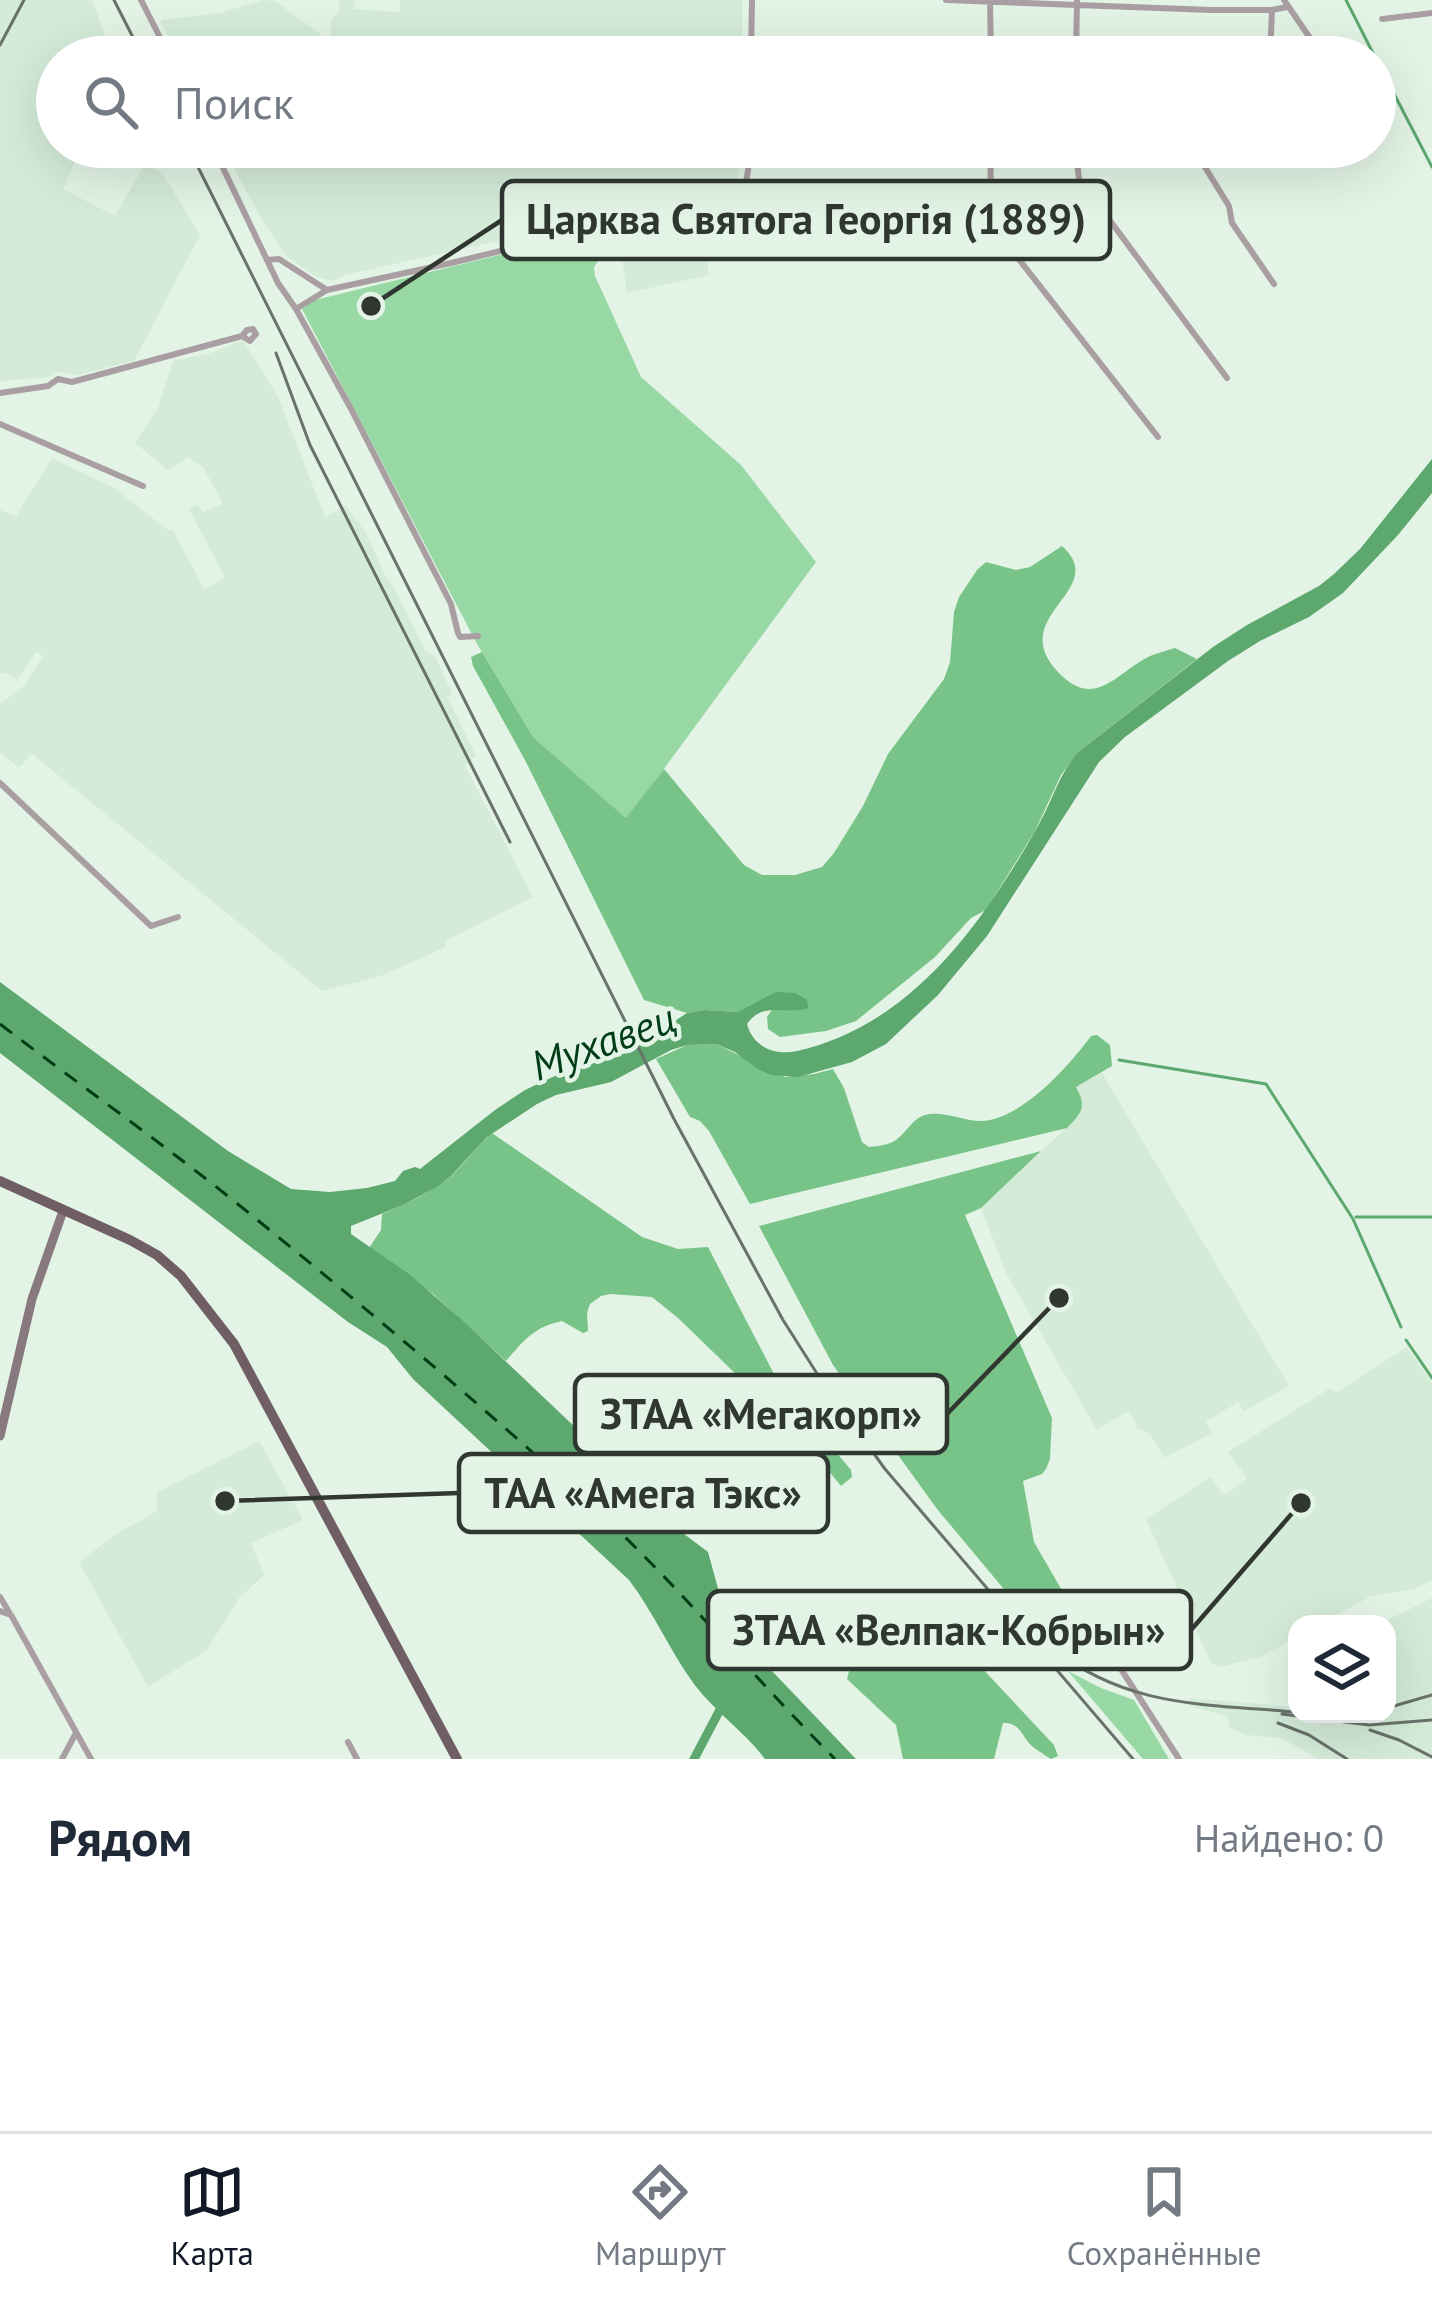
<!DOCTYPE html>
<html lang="ru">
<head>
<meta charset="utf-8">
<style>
	:root { --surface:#fff; --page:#f6f6f7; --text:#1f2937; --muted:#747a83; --line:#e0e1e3; --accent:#111827 }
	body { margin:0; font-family:"PT Sans",sans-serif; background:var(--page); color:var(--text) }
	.controls { position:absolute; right:36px; bottom:36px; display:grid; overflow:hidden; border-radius:24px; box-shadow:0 12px 48px #0002 }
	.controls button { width:108px; height:108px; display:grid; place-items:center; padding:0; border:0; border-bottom:3px solid var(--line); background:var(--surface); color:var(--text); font:60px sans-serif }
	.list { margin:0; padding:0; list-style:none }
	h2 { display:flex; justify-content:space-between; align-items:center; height:156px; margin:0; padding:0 48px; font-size:51px }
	h2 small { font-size:39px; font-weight:400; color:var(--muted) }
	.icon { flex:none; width:66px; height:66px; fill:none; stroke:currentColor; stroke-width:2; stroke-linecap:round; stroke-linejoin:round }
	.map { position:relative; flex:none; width:1432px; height:1759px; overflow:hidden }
	.search { position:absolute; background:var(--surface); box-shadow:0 12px 48px #0002; left:36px; right:36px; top:36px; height:132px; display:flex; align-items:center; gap:30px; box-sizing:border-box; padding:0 42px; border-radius:66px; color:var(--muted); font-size:45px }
	.sheet { height:372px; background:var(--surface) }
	nav { display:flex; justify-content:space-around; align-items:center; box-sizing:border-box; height:168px; border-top:3px solid var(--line); background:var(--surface); font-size:33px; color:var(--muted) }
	nav a { display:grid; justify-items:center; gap:6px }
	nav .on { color:var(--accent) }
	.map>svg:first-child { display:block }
	.built { fill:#d4ebd8 }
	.green { fill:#97d8a4 }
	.forest { fill:#78c488 }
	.water { fill:#5ca86e }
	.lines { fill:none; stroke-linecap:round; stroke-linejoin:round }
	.stream { stroke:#5ca86e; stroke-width:3 }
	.canal { stroke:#5ca86e; stroke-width:9 }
	.ferry { stroke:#003d17; stroke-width:3; stroke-dasharray:15 12; stroke-linecap:butt }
	.street { stroke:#a99fa2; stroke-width:6 }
	.secondary { stroke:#87797e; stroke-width:9 }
	.primary { stroke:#6f5e64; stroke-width:10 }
	.rail { stroke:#68726a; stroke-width:3 }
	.labels { text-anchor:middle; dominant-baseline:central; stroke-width:9; stroke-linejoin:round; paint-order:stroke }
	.water-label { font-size:42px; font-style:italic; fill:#003d17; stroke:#e3f4e6 }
	.leader { fill:none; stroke:#303731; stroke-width:4.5 }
	.callout-dot { fill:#303731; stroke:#e3f4e6; stroke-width:4.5 }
	.callout { fill:#e3f4e6; stroke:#303731; stroke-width:4.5 }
	.callout-label { font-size:42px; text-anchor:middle; font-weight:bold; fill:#303731 }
</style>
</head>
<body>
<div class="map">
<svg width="1432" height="1759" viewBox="0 0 1432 1759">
	<rect width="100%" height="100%" fill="#e3f4e6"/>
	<!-- built -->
	<path class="built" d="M0,0H92L110,50L106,57H57V147H81L63,189L115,216L145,164L162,173L200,235L134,361L77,375L56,372L50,377L0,381Z
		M263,0L275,1L331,42V20L340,11L339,0H356L353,9L399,12L401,0H742V57H178L160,20L220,13Z
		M223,147H739L738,190L737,193L687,203L634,202L633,211L345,275L332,281L317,277L287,257L259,215Z
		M699,215L709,275L627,293L618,230L665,220L671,224L677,223L678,219Z
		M243,340L278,397L325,517L346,506L366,533L387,579L393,585L426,652L435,656L452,693L448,698L476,756L465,766L533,897L445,941L446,947L378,977L322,991L32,754L19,768L0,752V704L25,685L43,656L36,652L17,680L6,672L0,674V510L16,516L52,458L114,488L169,531L173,530L204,589L225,578L189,509L198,504L203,512L223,504L203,467L188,457L168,470L135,443L158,408L173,361L211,353Z
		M1102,1073L1289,1386L1244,1411L1238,1402L1206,1422L1212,1433L1164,1458L1150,1434L1138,1429L1129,1411L1097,1430L1006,1273L981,1208L1080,1115L1076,1087Z
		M1407,1347L1432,1383V1580L1417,1588L1369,1597L1320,1624H1297V1637L1260,1657L1220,1667L1211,1663L1146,1519L1211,1477L1223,1495L1237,1487L1247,1478L1228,1452L1329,1389L1338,1392Z
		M259,1441L303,1520L251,1543L264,1575L239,1598L207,1650L148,1687L79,1562L118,1533L157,1511V1492Z
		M1432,1598V1759H1319L1281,1738L1246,1735L1230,1728L1227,1716L1190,1706L1189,1698L1297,1707V1714H1387V1624H1379Z"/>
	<!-- green -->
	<path class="green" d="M606,229L612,241L594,267L595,276L641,377L741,465L816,562L627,819L533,737L476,642L302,309L315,300Z
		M1068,1671L1101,1688L1134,1700L1169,1759H1143Z"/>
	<!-- forest -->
	<path class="forest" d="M1062,546C1111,590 1006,615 1057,671C1094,711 1115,674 1148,657C1156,653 1166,651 1175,648L1197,659L1077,753L1061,775L1035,831L986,910L971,918L935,957L856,1021L826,1031L780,1037L768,1029L767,1017L773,1008L807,1009L751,1007L738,1012L705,1010L687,1013L644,1000L525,760L473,666L471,657L482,652L533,737L626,818L664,769L744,865L762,875H795L822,867L834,853L863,806L888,754L944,679L950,662L954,612L959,597L977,570L986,562L1016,570L1030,567Z
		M1097,1035L1110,1045L1112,1066L1076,1087C1087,1107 1082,1113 1067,1128L750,1204L709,1131L700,1121L690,1117L656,1059L687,1045L716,1044L785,1077L814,1074L833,1069L844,1088L862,1142L869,1147C879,1146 888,1145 896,1140C906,1133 913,1118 925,1115C942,1110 964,1121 981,1121C1021,1120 1069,1066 1091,1036Z
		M492,1133L642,1237L678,1249L708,1247L773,1372L808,1419L851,1470L852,1477L841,1486L798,1434L678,1318L652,1297L610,1294L601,1296L590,1304L587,1313L588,1331L583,1333L562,1321C534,1327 524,1340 506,1361L433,1294L369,1248L381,1230L382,1214C405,1204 431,1193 451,1176C466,1162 477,1146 492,1133Z
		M1041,1151L981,1208L965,1215L1052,1418L1050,1459L1046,1469L1042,1474L1023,1481L1034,1542L1086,1632L1083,1640L1003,1588L937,1509L833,1365L759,1226Z
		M919,1612L931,1615L949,1633L1054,1745L1058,1756L1051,1759C1044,1754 1035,1750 1029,1743C1020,1732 1019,1723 1003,1723L994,1759H903L896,1725L847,1679L851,1663L863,1650L873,1646L898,1620Z"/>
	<!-- water -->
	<path class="water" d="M1432,459V493L1398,535L1343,593L1309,617L1260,641L1228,661L1125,737L1099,762L987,936L938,995L886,1044L852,1062L798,1077L771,1075L756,1068L735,1052L716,1044L687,1045L671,1050L611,1082L556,1095L537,1104L487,1137L452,1175L437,1187L403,1205L351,1226V1234L409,1274L461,1319L617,1467L659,1515L708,1552L722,1603L751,1649L856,1759H765C744,1731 715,1712 694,1684C670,1651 654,1613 629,1580L413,1379L387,1347L348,1322L0,1053V982L228,1151L291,1189L330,1192L367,1188L395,1181L403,1171L415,1167L420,1169L495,1110L525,1090L557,1075L626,1053L687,1013L705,1010L738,1012L776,992L795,993L807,1000L808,1008C785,1016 764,1000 747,1024C753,1047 775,1056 797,1051C912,1025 983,923 1038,826C1052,801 1059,775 1077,753L1213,647L1247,625L1319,586L1334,574L1360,549Z"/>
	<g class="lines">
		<!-- stream -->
		<path class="stream" d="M1346,0L1375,57
			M1375,57L1432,167
			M1119,1060L1266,1084L1353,1219L1401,1327
			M1356,1217H1432
			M1406,1340L1432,1378"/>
		<!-- canal -->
		<path class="canal" d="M694,1759L724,1702"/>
		<!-- ferry -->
		<path class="ferry" d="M0,1024C85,1089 172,1150 255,1218C368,1310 480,1404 588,1502C676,1582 751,1675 835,1759"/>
		<!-- street -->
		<path class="street" d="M141,0L170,57
			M946,0L1211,10H1272L1287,7
			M990,0L991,57
			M1284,0L1323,57
			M1382,19L1432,13
			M751,57L752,0
			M1076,57L1077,0
			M1270,57L1272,10
			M1375,126V139
			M213,147L278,283L296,309
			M991,147L990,209L996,230L1158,437
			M1197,147L1203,164L1229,206L1232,223L1274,284
			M750,148L991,151L1107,147
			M1076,151L1079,179L1227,378
			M267,260L279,259L327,290L451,263L620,222L725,204C750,195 748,170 750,147
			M327,290L296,309L350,407L451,604L458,633L460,637L478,636
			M0,393L48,386L58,379L72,382L242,336L247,330L253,329L256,334L250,341L242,336
			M0,424L143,486
			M0,783L151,926L178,917
			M0,1597L9,1612
			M0,1611L11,1615L91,1759
			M1097,1632L1179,1759
			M348,1742L357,1759
			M62,1759L76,1733"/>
		<!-- secondary -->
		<path class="secondary" d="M0,1436L32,1299L63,1211"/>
		<!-- primary -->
		<path class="primary" d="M0,1181L130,1240L157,1255L181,1276L234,1344L457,1759"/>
		<!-- rail -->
		<path class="rail" d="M114,0L143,57
			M0,45L24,0
			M188,147L674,1119L783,1320L823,1383L885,1469L1133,1759
			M276,353L310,445L510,842
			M1051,1647C1126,1708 1205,1704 1297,1712
			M1387,1708L1432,1695
			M1282,1714L1369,1725L1432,1720
			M1278,1723L1309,1735L1347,1759
			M1370,1730L1399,1740L1432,1757"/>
	</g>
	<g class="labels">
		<!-- water labels -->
		<g class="water-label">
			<text transform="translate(603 1041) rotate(-20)">Мухавец</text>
		</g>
	</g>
	<!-- callouts -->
	<path class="leader" d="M371 306L502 220M1059 1298L947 1414M225 1501L459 1493M1301 1503L1191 1630"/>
	<g class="callout-dot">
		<circle cx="371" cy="306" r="12"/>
		<circle cx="1059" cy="1298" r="12"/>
		<circle cx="225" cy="1501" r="12"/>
		<circle cx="1301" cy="1503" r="12"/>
	</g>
	<g class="callout">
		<rect x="502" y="181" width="608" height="78" rx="12"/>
		<rect x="575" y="1375" width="372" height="78" rx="12"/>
		<rect x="459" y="1454" width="369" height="78" rx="12"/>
		<rect x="708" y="1591" width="483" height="78" rx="12"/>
	</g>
	<g class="callout-label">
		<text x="806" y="234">Царква Святога Георгія (1889)</text>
		<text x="761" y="1429">ЗТАА «Мегакорп»</text>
		<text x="643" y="1508">ТАА «Амега Тэкс»</text>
		<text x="949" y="1645">ЗТАА «Велпак-Кобрын»</text>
	</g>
</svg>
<div class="controls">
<button><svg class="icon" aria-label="layers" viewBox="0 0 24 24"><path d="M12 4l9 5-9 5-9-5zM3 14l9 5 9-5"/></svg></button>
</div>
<div class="search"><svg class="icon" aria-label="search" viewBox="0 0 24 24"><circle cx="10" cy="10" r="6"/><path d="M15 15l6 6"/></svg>Поиск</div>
</div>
<section class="sheet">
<h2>Рядом<small>Найдено: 0</small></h2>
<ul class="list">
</ul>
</section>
<nav>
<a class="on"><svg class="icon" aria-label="map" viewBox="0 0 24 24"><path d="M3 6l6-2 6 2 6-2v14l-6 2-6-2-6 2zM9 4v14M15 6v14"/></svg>Карта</a>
<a><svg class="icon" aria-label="directions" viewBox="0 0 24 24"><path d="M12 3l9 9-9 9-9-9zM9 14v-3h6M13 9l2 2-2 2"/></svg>Маршрут</a>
<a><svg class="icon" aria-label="saved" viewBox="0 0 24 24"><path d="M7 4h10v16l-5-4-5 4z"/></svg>Сохранённые</a>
</nav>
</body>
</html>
